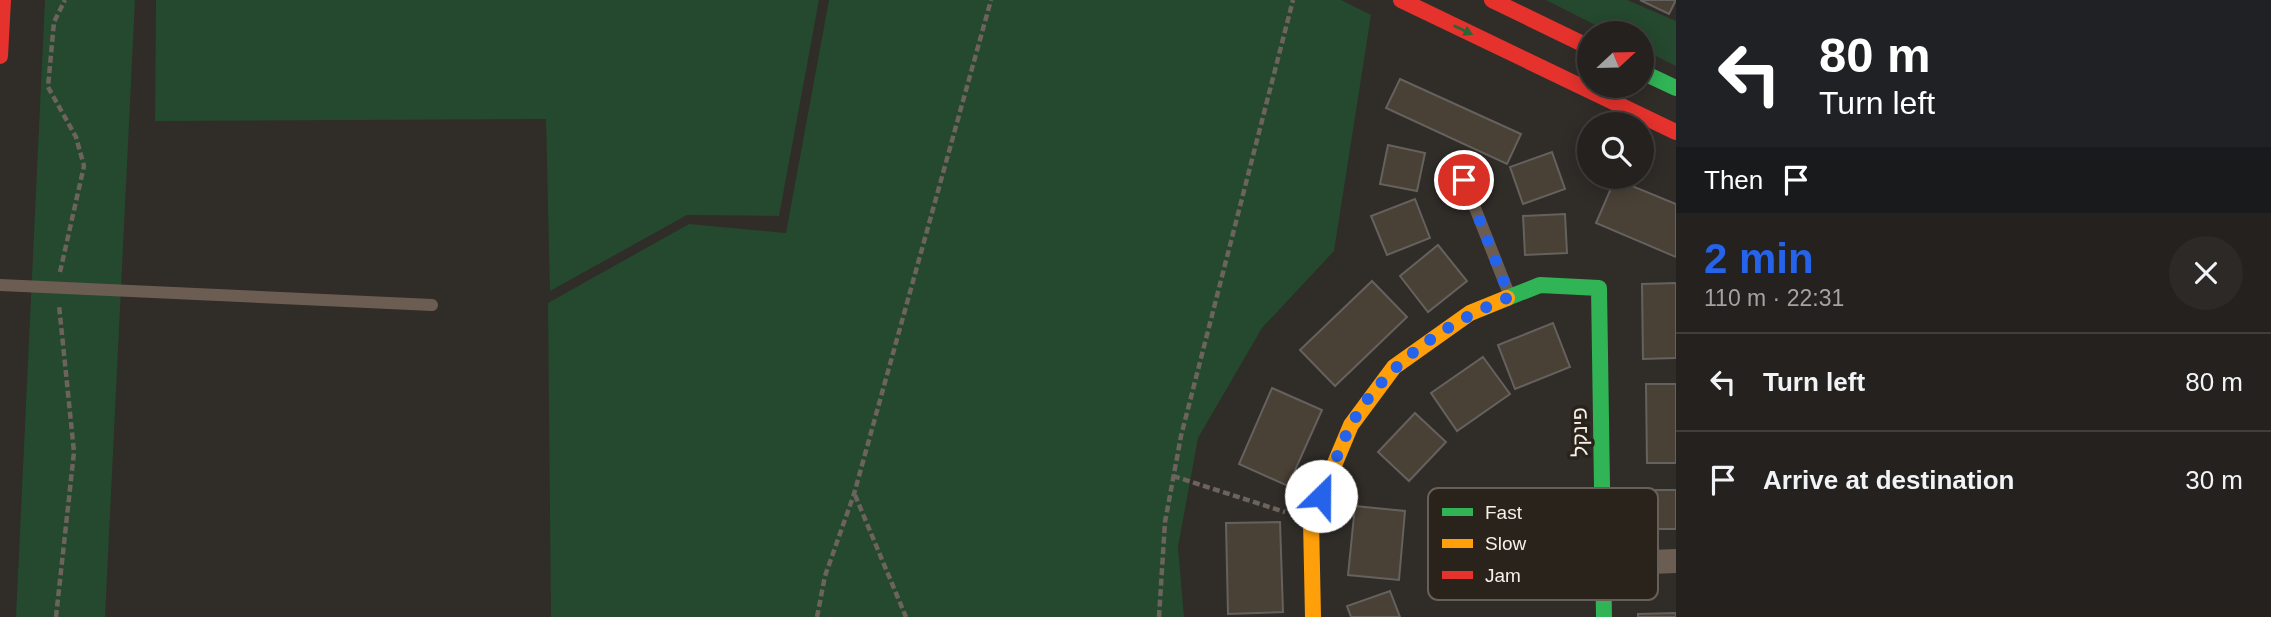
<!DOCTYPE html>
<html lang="en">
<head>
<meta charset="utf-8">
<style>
	:root { --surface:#24211e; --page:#2c2927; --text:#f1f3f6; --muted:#a3a3a4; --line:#413e3c; --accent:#2563eb }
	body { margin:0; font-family:Arial,"Noto Sans Hebrew",sans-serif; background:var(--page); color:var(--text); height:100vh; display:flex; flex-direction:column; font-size:26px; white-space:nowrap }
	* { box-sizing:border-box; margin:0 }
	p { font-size:23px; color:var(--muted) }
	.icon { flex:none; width:38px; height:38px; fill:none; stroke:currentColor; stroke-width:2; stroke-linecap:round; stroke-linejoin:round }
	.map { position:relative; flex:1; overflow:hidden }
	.sheet { display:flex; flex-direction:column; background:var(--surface); width:595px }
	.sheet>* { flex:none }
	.guide { background:#202124; color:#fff; overflow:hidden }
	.needle { width:46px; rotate:68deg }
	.fabs { position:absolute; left:1577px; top:21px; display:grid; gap:14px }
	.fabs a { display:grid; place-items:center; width:77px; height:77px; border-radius:50%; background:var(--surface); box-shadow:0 4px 18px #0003,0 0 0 2px var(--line); font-size:35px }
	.pin { position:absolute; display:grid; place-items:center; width:60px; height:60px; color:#fff; margin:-30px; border:4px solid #fff; border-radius:50%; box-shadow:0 2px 7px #0007 }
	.me { position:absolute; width:77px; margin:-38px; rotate:23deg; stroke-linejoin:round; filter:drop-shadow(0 0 5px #0008) }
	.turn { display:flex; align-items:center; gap:24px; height:147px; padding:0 28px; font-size:32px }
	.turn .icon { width:91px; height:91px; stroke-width:2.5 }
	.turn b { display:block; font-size:49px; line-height:60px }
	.then { display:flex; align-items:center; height:66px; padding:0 28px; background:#0003; gap:14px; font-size:26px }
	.round { display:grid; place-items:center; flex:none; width:74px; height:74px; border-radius:37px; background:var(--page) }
	.overview { display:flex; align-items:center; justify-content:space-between; height:119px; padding:0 28px }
	h1 { font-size:42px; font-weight:700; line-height:52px; color:var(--accent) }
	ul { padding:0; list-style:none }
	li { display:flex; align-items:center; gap:21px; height:98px; padding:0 28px; border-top:2px solid var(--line) }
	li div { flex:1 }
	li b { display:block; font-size:26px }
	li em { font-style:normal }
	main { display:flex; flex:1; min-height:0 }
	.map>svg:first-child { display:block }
	.green { fill:#24492e }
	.building { fill:#4a4136; stroke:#65615e; stroke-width:2 }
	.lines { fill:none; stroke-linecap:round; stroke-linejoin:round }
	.path { stroke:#6c635d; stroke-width:4.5; stroke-dasharray:7 3.5; stroke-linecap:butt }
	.lane { stroke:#6c5d53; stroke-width:12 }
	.street { stroke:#6c5d53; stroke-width:24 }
	.fast { stroke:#30b455; stroke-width:16 }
	.slow { stroke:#ff9f0a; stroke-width:16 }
	.jam { stroke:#e5322d; stroke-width:16 }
	.oneway { fill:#2d6435 }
	.route { stroke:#2563eb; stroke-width:12; stroke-dasharray:0 21.6 }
	.labels { text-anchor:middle; stroke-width:7; stroke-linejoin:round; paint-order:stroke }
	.street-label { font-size:21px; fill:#f5f0ea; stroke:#2a231b }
	.key { fill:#2a231b; stroke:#676059; stroke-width:2 }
	.key-label { font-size:19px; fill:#f5f0ea }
</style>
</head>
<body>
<main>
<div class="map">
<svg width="1676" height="617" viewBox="0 0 1676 617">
	<rect width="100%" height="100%" fill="#302c28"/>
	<path class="green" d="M45,0H135L105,617H16Z
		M156,0H819L779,216L687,215L550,291L546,119L155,121Z
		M829,0H1341L1371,15L1334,251L1262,328L1198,438L1178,547L1184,617H551L548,303L689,224L786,233Z
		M1546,0H1627L1676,21V66L1642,49V33H1611Z"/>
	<path class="building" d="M1640,0H1676L1669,14Z
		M1400,79L1521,134L1507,164L1386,108Z
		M1388,145L1425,153L1417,191L1380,184Z
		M1552,152L1565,189L1523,204L1510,167Z
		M1615,179L1676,204V257L1596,223Z
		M1415,199L1430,238L1387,255L1371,216Z
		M1565,214L1567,253L1525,255L1523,216Z
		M1438,245L1467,281L1428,312L1400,276Z
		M1372,281L1407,317L1335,386L1300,350Z
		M1676,283V358L1643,359L1642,284Z
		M1553,323L1570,367L1515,389L1498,345Z
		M1483,357L1510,394L1457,431L1431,393Z
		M1646,384H1676V463H1647Z
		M1272,388L1322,410L1288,486L1239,464Z
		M1415,413L1446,442L1409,481L1378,452Z
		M1649,490H1676V529H1650Z
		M1355,506L1405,511L1399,580L1348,575Z
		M1280,522L1283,612L1228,614L1226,523Z
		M1390,591L1400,617H1351L1347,606Z
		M1676,613V617H1638V614Z"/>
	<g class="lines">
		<path class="path" d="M60,272L84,166L76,137L48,87L54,22L65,0
			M1173,476L1285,512
			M855,495L906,617
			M56,617L74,452L59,305
			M817,617L825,576L854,494L991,0
			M1159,617L1165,522L1181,436L1293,0"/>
		<path class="lane" d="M1464,180L1509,294
			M0,285L432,305"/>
		<path class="street" d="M1604,564L1676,561"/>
		<path class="fast" d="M1642,72L1676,88
			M1507,298L1540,285L1599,288L1604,617"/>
		<path class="slow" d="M1313,617L1311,520L1351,425L1394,367L1470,313L1507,298"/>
		<path class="jam" d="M1401,0L1676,132
			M1492,0L1589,47
			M0,56L3,0"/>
	</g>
	<defs><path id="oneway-solid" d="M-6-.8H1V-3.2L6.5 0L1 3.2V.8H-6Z" transform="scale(1.75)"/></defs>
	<use class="oneway" href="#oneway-solid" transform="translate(1463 30) rotate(26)"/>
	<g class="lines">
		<path class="route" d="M1321,496C1331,473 1339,449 1350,427C1383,365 1447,322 1510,297L1464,180"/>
	</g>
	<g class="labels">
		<g class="street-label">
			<text transform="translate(1580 432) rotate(-91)" y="7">פינקל</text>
		</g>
	</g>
	<rect x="1428" y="488" width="230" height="112" rx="10" class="key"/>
	<rect x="1442" y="508" width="31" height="8" fill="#30b455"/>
	<rect x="1442" y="539" width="31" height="9" fill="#ff9f0a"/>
	<rect x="1442" y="571" width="31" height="8" fill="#e5322d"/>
	<g class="key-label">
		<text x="1485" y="519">Fast</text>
		<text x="1485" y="550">Slow</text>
		<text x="1485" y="582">Jam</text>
	</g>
</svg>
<div class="fabs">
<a><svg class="needle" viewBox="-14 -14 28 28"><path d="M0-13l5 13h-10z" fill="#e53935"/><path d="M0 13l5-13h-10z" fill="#a3a3a4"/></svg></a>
<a><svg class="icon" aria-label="search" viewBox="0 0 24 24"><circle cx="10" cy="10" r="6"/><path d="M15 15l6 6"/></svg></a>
</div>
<div class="pin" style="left:1464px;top:180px;background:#d93025"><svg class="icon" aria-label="arrive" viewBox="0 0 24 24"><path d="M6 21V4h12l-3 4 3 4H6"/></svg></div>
<svg class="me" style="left:1321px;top:496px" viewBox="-20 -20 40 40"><circle r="19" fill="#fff"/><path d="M0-13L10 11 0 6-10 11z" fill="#2563eb"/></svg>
</div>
<section class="sheet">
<div class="guide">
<div class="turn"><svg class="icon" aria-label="left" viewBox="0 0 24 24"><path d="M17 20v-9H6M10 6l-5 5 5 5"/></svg><div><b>80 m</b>Turn left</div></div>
<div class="then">Then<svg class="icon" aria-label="arrive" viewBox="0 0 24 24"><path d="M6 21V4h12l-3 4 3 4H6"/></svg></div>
</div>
<div class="overview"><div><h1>2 min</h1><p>110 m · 22:31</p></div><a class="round"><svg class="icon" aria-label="close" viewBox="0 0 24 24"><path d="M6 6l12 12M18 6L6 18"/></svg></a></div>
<ul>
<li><svg class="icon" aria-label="left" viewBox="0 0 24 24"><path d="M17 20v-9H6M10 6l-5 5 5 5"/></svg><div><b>Turn left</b></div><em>80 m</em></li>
<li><svg class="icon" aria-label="arrive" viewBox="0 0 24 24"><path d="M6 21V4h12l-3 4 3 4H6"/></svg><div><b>Arrive at destination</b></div><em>30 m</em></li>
</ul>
</section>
</main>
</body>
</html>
